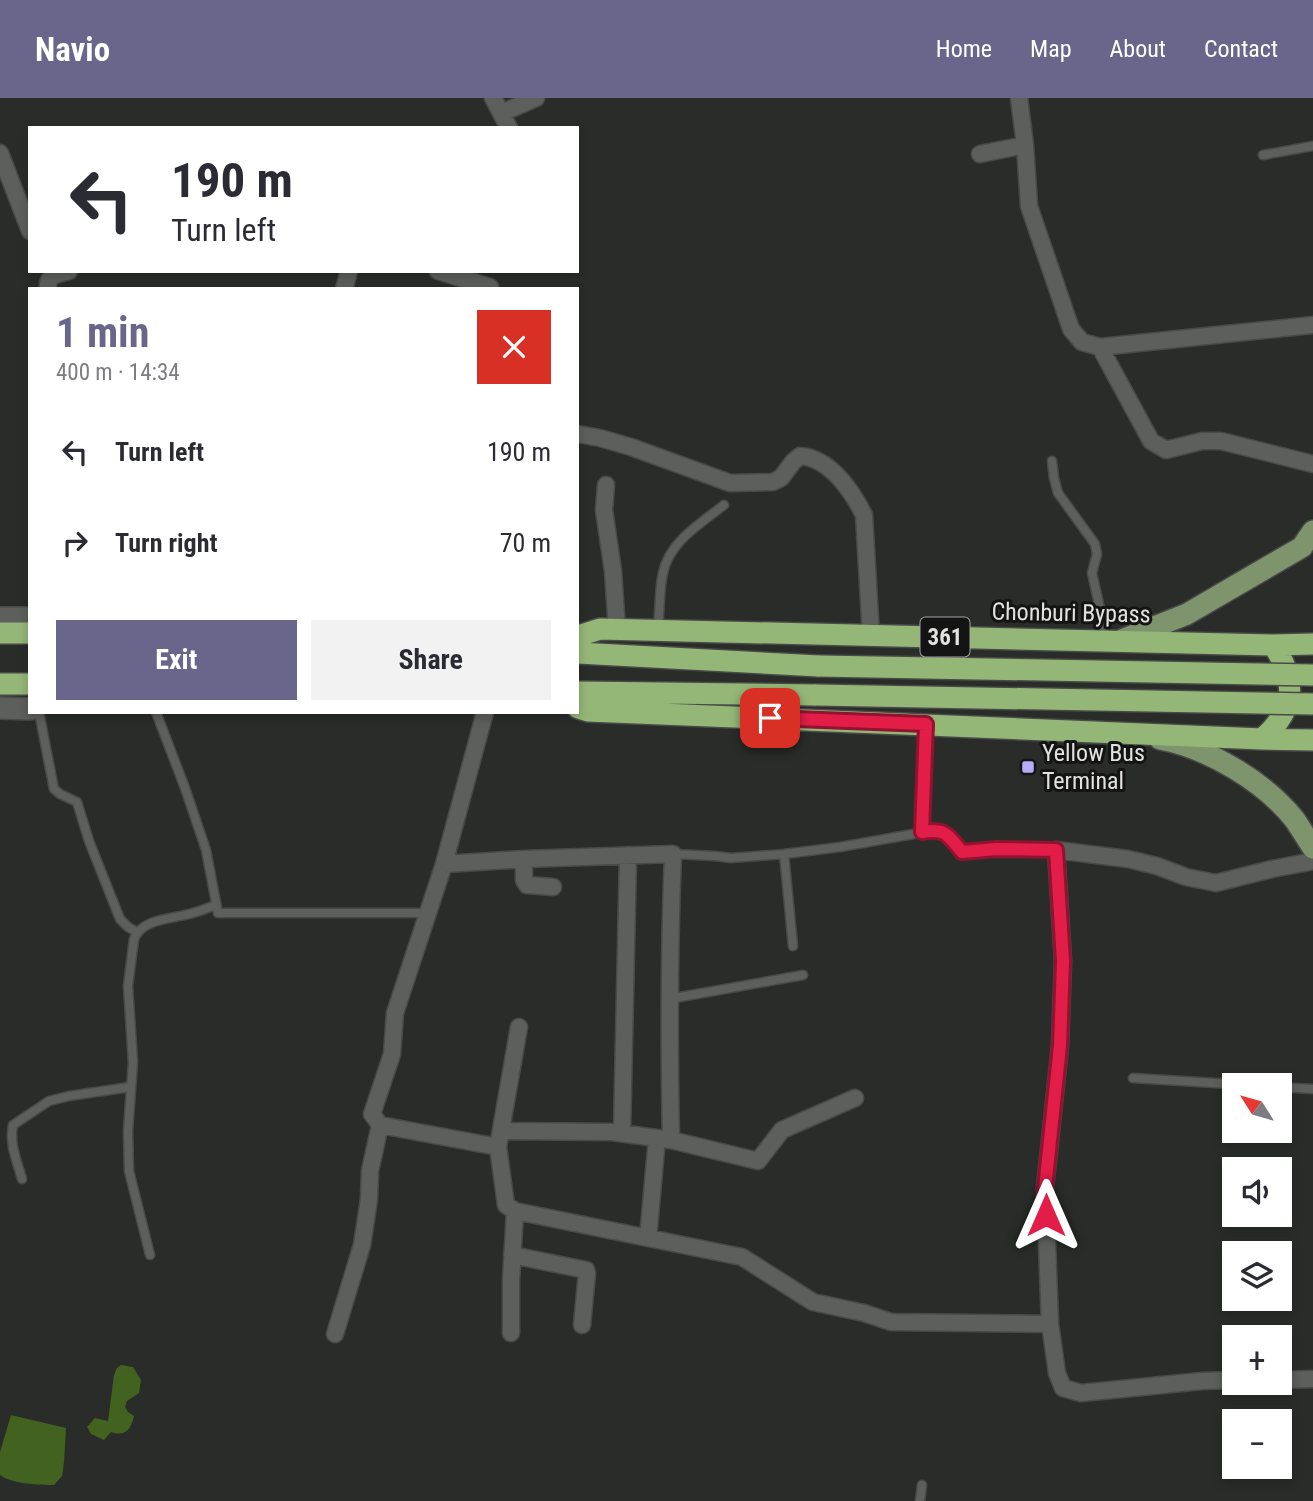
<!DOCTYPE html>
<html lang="en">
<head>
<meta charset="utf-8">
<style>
	:root { --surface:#fff; --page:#f2f2f3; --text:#2b2b33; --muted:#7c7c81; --accent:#6a658b }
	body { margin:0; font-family:"Roboto Condensed",sans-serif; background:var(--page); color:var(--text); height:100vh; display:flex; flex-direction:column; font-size:26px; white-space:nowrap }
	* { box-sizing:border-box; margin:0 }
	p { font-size:23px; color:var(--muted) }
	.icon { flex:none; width:38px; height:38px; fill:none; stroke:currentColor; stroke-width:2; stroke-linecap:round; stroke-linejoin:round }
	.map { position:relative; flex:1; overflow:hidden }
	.sheet { position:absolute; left:28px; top:189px; width:551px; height:427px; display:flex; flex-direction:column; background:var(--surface); border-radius:0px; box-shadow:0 4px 10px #0003 }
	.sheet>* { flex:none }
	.hud { position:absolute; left:28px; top:28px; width:551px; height:147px; border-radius:0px; box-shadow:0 4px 10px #0003; background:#fff; color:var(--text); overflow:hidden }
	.needle { width:46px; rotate:307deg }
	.buttons { position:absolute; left:1222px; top:975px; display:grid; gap:14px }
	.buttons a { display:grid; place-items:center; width:70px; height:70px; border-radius:0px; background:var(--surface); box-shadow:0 4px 10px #0003; font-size:35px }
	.pin { position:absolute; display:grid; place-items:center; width:60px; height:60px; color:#fff; margin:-30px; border-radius:14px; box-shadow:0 4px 10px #0006 }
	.me { position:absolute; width:77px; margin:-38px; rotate:0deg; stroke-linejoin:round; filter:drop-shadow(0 0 5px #0008) }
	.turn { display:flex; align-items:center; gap:24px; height:147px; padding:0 28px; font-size:32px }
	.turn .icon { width:91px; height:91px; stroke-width:2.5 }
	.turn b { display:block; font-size:49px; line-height:60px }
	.round { display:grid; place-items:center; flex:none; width:74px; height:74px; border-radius:0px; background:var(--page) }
	.overview { display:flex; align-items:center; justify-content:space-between; height:119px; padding:0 28px }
	h1 { font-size:42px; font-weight:700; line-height:52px; color:var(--accent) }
	.cta { display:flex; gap:14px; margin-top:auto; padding:14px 28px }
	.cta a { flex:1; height:80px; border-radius:0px; background:var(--accent); color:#fff; font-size:28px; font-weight:700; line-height:80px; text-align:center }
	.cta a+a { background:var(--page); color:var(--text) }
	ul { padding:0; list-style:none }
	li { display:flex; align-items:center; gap:21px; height:91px; padding:0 28px }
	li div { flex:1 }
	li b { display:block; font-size:26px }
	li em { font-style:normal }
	header { display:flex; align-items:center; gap:42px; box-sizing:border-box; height:98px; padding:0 35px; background:var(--accent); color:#fff }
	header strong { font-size:33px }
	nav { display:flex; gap:38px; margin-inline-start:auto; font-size:24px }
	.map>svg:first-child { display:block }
	.water { fill:#42621f }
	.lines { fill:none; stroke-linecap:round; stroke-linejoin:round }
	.lane-casing { stroke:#494a48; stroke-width:11 }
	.street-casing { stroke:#494a48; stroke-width:19 }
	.secondary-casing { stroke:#494a48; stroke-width:24 }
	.primary-casing { stroke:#494a48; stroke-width:24 }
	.highway-casing { stroke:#494a48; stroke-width:24 }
	.lane { stroke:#5d5f5c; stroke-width:8 }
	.street { stroke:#5d5f5c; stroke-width:16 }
	.secondary { stroke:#5d5f5c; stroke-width:21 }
	.primary { stroke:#7e946c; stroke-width:21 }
	.highway { stroke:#94b777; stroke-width:21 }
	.highway-bridge-casing { stroke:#494a48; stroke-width:24; stroke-linecap:butt }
	.highway-bridge { stroke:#94b777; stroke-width:21 }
	.route-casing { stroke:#92132f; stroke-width:18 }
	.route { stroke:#e11d48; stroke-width:12 }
	.poi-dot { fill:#b8abf7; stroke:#131413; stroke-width:2.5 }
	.labels { text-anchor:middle; stroke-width:6; stroke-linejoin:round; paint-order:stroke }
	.shield { fill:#131413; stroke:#a4a5a3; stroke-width:2 }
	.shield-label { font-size:23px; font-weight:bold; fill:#e2e3e1 }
	.street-label { font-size:24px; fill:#e2e3e1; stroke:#131413 }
	.poi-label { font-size:24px; fill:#e2e3e1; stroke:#131413; text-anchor:start }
</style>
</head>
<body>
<header>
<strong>Navio</strong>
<nav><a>Home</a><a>Map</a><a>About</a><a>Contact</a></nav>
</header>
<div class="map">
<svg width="1313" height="1403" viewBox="0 0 1313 1403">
	<rect width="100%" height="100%" fill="#2a2c29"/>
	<path class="water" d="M121,1267L133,1269L141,1282L139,1295L127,1303L125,1309L128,1314L134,1318C131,1331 126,1339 111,1334L104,1342L91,1336L87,1329L95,1320L108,1323L114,1277L117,1270Z
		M11,1317L66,1330L64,1364L62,1378L54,1387C40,1387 11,1386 0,1377V1354Z"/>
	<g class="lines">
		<defs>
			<path id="lane" d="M1263,57L1313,48
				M1052,363L1054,380L1058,395L1095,446L1097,456L1092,475L1107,542
				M658,530C660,512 659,492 663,475C669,444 701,425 724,407
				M39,614L54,691L60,696L77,704L89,743L120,821L128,829L137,834
				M156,614L185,690L206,752L218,815H428
				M922,734L926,629
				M673,756L715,758L731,760L784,756L840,749L936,732L947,736L962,754L996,751L1056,752
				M784,756L793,848
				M669,901L803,877
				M1133,980L1247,987
				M1279,989L1313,991
				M22,1081C17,1063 9,1046 13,1027L49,1003L69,998L130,989
				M150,1157L129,1073L128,1033L133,964L128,888L134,841C142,821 170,821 189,816C198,814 207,810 216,807
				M920,1403L922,1387"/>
			<path id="street" d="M493,0L509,30
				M1019,0L1025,47L1029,108L1071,231L1082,244L1100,249L1313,227
				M502,15L536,0
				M0,55L30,133
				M980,56L1025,47
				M438,173L490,189
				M48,191C46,177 58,176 69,173
				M344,191L349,173
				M1100,249L1151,343L1166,352L1202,343H1221L1313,366
				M578,336L600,340L631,349L730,385L773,384L781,380L793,364L800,358C830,360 852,393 864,417L871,538
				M606,387L604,412L613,473L617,532
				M485,614L444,766L395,915L392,956L372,1016L380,1027L498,1049
				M524,761V782L527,787L553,789
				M444,766L524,761L673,756C669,852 669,947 671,1042
				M519,929L498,1049L506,1107L515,1113L742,1159L813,1204L864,1215L891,1224L1050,1226
				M501,1033L612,1034L671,1042L758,1063L782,1032L855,1000
				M622,1035L628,757
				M648,1140L657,1040
				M512,1157L586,1172L587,1175L582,1227
				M511,1235V1182L515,1113
				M335,1236L362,1147L369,1101L370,1073L380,1027
				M1234,1282L1202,1283L1081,1295L1063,1290L1057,1275L1050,1226L1045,1090L1060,948L1063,863L1056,752L1128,761L1157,768L1186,779L1216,785L1272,771L1313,763
				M1279,1282L1313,1281"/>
			<path id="secondary" d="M0,520H30
				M0,610L30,611"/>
			<path id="primary" d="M1122,542L1187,516L1302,449L1313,433
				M1160,641C1208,650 1264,683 1295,722C1301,731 1307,741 1313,750"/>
			<path id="highway" d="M0,535H30
				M578,538L600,531L1273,547L1313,546
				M578,555L819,568
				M0,586H30
				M578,594L816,597
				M578,610L588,613L1262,641L1313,642
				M1262,641C1295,612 1298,583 1273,547"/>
		</defs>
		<use href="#lane" class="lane-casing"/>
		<use href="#street" class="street-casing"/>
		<use href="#secondary" class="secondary-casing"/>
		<use href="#primary" class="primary-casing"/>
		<use href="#highway" class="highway-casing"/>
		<use href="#lane" class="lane"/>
		<use href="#street" class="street"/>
		<use href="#secondary" class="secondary"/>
		<use href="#primary" class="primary"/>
		<use href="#highway" class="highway"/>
		<defs>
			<path id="highway-bridge" d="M819,568L1313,577
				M816,597L1313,606"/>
		</defs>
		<use href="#highway-bridge" class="highway-bridge-casing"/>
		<use href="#highway-bridge" class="highway-bridge"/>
	</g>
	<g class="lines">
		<defs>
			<path id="route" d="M770,620L926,626L922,734C946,730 948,737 962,754L996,751L1056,752L1063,863L1060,948L1045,1090L1046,1117"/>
		</defs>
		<use href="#route" class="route-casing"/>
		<use href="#route" class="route"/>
	</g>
	<rect class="poi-dot" x="1021" y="662" width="14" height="14" rx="3.5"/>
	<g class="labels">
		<rect class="shield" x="920.5" y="519.5" width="49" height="39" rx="5"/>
		<g class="shield-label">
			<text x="945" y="547">361</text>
		</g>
		<g class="street-label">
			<text transform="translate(1071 515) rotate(1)" y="8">Chonburi Bypass</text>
		</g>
		<g class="poi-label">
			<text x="1042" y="663">Yellow Bus<tspan x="1042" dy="28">Terminal</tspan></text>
		</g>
	</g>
</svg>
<div class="buttons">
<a><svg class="needle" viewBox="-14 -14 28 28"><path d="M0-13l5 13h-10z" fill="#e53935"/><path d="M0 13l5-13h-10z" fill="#7c7c81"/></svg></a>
<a><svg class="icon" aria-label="sound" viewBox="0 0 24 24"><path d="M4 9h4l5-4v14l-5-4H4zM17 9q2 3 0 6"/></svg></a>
<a><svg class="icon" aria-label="layers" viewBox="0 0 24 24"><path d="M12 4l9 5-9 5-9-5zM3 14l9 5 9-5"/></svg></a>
<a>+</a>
<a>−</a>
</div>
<div class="pin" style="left:770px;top:620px;background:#d93025"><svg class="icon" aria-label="arrive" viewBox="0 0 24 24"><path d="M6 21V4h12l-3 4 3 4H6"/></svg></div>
<svg class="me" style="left:1046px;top:1117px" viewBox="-20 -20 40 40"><path d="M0-17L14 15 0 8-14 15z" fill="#e11d48" stroke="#fff" stroke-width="4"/></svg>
<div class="hud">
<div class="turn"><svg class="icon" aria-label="left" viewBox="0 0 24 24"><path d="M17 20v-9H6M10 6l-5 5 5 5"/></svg><div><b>190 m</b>Turn left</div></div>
</div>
<section class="sheet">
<div class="overview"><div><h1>1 min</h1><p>400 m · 14:34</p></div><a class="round" style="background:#d93025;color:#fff"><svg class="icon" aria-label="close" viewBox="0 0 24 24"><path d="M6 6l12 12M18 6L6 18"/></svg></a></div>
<ul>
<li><svg class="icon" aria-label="left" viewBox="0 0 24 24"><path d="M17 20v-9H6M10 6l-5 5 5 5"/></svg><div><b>Turn left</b></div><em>190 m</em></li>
<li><svg class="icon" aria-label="right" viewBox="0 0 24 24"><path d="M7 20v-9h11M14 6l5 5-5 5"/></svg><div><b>Turn right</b></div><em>70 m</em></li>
</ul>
<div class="cta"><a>Exit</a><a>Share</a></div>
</section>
</div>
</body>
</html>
